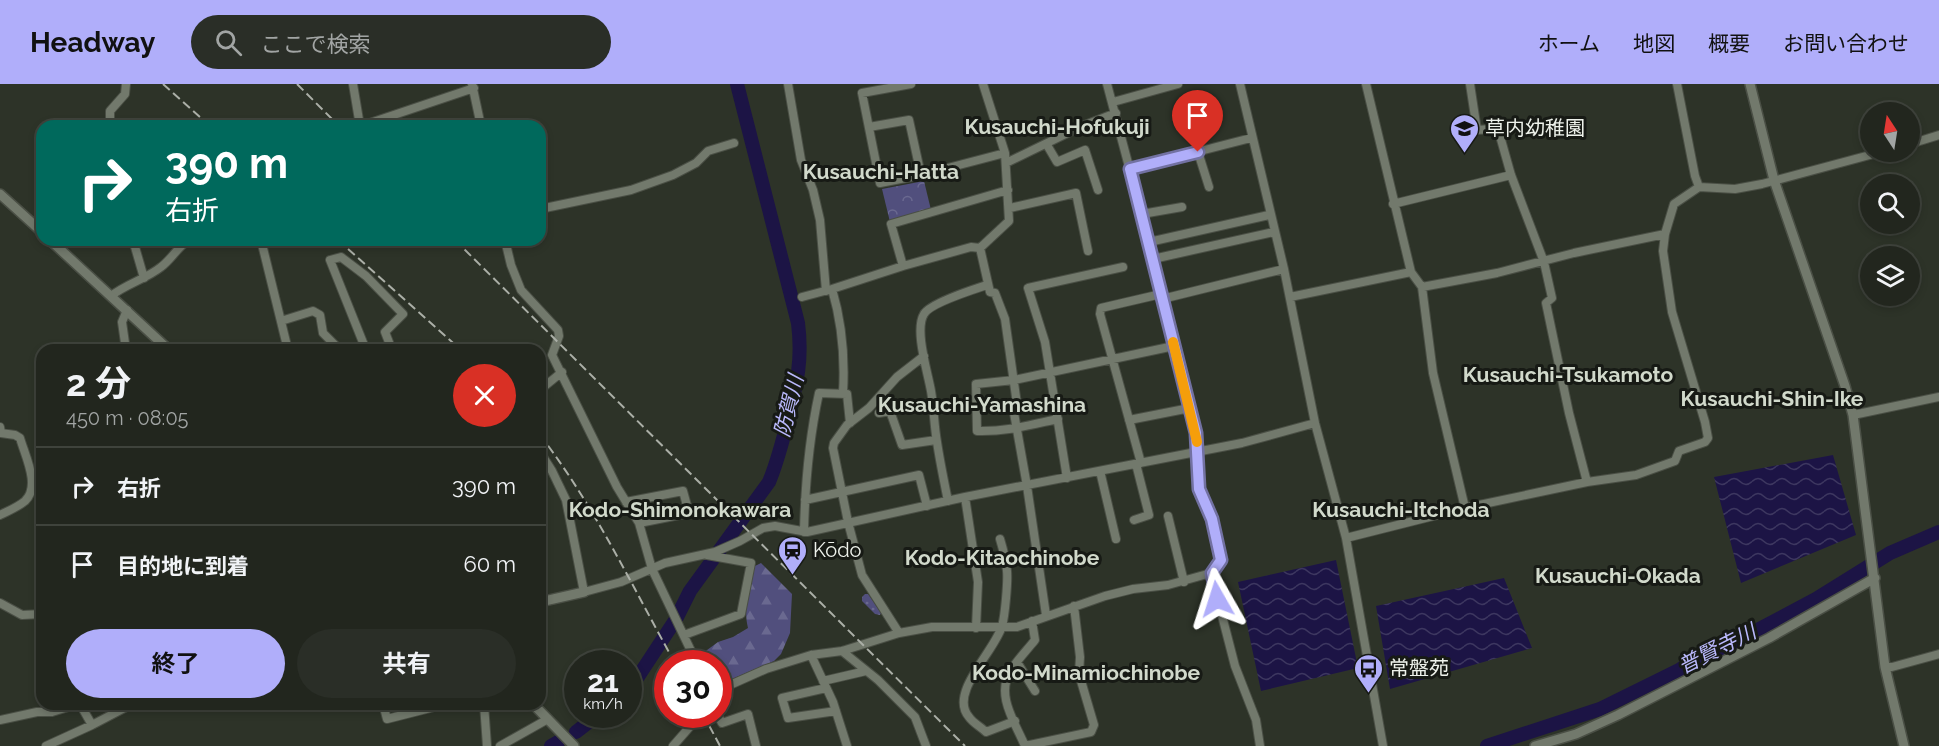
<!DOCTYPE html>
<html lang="ja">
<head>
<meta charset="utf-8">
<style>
	:root { --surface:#22261e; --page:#2a2e27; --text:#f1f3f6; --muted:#a2a5a4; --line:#3f433c; --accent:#b0aefa }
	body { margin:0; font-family:Raleway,"Noto Sans JP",sans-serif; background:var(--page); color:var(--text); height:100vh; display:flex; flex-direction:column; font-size:22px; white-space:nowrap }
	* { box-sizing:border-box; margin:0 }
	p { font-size:20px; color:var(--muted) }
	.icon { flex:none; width:33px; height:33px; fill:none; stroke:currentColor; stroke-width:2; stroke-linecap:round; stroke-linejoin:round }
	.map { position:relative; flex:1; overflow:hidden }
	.side { position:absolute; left:36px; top:260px; width:510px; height:366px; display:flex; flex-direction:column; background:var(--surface); border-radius:18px; box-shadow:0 3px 9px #0003,0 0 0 2px var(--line) }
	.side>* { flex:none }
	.hud { position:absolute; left:36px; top:36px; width:510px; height:126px; border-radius:18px; box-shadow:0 3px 9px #0003,0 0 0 2px var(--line); background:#00695c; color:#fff; overflow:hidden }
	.needle { width:39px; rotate:348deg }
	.buttons { position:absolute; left:1860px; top:18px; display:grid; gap:12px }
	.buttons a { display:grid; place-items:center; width:60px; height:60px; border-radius:50%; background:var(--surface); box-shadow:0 3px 9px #0003,0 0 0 2px var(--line); font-size:30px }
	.speed { position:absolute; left:564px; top:566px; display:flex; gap:12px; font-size:30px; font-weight:700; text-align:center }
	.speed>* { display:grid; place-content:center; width:78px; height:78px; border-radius:50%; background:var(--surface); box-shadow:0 3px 9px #0003,0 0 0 2px var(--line); line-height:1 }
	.speed small { font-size:15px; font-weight:400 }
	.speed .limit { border:9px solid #d22; background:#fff; color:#111 }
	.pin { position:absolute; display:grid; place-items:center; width:51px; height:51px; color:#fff; margin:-62px -26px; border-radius:50% 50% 50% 0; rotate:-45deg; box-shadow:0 0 6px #0007 }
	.pin .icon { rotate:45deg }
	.me { position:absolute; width:66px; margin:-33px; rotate:354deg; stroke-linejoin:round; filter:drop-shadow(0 0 4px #0008) }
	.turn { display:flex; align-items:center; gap:21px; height:126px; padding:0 30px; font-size:27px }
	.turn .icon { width:78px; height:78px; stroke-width:2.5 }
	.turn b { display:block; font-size:42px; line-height:51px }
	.round { display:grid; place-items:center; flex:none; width:63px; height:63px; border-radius:32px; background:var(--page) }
	.headline { display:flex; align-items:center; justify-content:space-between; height:102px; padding:0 30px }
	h1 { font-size:36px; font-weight:700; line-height:45px }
	.action { display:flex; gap:12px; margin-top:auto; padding:12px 30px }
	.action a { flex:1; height:69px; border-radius:36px; background:var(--accent); color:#111; font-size:24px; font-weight:700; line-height:69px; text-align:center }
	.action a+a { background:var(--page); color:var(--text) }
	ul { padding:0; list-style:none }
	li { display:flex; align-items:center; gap:18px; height:78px; padding:0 30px; border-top:2px solid var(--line) }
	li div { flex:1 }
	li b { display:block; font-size:22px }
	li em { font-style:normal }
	header { display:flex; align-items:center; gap:36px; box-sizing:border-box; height:84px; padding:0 30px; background:var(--accent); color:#111 }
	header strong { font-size:28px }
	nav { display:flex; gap:33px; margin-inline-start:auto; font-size:21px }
	.search { width:420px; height:54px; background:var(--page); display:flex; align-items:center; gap:15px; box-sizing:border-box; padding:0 21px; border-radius:33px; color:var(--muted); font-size:22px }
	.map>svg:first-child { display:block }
	.grass { fill:url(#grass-dots) }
	.forest { fill:url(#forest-firs) }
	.park { fill:url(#park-crowns) }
	.water { fill:url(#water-waves) }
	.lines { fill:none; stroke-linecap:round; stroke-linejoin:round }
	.river { stroke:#1c1445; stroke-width:14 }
	.minor-casing { stroke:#4a4f45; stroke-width:10 }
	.tertiary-casing { stroke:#4a4f45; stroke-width:12 }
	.minor { stroke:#72796c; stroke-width:8 }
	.tertiary { stroke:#72796c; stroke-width:9 }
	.rail { stroke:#abafa7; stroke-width:2; stroke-dasharray:9 4.5; stroke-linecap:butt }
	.route-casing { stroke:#7271a2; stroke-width:15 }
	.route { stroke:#b0aefa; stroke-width:10 }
	.slow { stroke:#f59e0b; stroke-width:10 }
	.labels { text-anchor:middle; stroke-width:6; stroke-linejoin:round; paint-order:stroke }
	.poi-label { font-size:20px; fill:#eef2eb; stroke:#171a15; text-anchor:start }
	.neighbourhood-label { font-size:21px; font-weight:bold; fill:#d1d9cb; stroke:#171a15 }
	.water-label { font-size:21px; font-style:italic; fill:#b9b8fb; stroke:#171a15 }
</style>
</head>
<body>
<header>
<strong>Headway</strong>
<div class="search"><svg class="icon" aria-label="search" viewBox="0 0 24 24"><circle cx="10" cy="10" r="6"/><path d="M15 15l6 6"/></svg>ここで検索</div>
<nav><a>ホーム</a><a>地図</a><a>概要</a><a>お問い合わせ</a></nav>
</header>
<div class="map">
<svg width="1939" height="662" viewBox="0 0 1939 662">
	<defs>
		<pattern id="grass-dots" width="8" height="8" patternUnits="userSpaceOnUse" patternTransform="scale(1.5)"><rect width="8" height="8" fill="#514f7d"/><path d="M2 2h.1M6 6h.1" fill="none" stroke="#6a6990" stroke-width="1.8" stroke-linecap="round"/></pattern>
		<pattern id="forest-firs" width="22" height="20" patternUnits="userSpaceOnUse" patternTransform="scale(1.5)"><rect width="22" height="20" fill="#514f7d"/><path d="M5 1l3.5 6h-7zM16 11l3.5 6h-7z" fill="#6a6990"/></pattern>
		<pattern id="park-crowns" width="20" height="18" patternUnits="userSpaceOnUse" patternTransform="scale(1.5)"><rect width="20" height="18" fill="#514f7d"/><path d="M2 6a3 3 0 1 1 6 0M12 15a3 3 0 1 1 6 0" fill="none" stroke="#6a6990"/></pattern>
		<pattern id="water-waves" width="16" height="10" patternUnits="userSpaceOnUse" patternTransform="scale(1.5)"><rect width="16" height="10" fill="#1c1445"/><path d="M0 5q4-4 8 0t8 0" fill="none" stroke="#3d3760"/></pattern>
	</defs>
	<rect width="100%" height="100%" fill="#2d3328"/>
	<path class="grass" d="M865,510H868L881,529L880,531L875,530L862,517V513Z"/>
	<path class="forest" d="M761,479L792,510L790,549L781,570L774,577L725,598L719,604L718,579H685L686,575L703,569L718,558L733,553L748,544C743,525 749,500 755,482Z"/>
	<path class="park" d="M924,97L931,126L890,138L882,105Z"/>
	<path class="water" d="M1833,371L1856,451L1741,499L1714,393Z
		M1336,476L1358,584L1261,607L1238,498Z
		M1504,494L1532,564L1390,605L1376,522Z"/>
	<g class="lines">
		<path class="river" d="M628,608L676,535L690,507L769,398C777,379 782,359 787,340C796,302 803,278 798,239L737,0
			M576,648L599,630
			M551,662L558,658
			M1487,662L1600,625L1679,586L1694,576L1731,560L1816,515L1890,469L1939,448"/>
		<defs>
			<path id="minor" d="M353,0L360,42
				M472,0L481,42
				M788,0L801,76L813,106L820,136L826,207
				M911,0L862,9L880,99L921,91L1005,69
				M983,0L1005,69L1009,137L980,164L990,208L995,209L1005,235L1017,320L1014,329L1027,402L1046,531
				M1240,0L1284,185L1315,339L1346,454L1383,662
				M1366,0L1411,188L1422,203L1433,289L1465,424
				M1470,0L1477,46L1492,45L1500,52L1511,91L1544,178L1552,214L1546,219L1569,329L1587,398
				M1677,0L1695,92L1699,103
				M1113,18L1178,0
				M110,42V27L125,10L126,0
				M361,42L474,4
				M869,43L909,36L921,91
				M1910,60L1939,51
				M1047,61L1057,78L1085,66L1098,106
				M1198,68L1209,103
				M1006,79L1080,43L1116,29
				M1130,85L1251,54
				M1393,120L1511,91
				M1010,124L1076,109L1088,167
				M540,125L631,106L673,91L696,79L708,67L734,59
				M1142,130L1182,123
				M35,142L42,133
				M133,156L144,194
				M261,156L288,266
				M505,156L511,181L521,206L558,246L559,252L552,271L617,403L639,439L652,485L692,569
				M1149,158L1269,131
				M1153,175L1274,148
				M903,182L891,140L1008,106
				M1422,203L1497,189L1574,169L1665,150
				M832,205L903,182L971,163L980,164
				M111,212C126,200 146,195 161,183C172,175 178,162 189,156
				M802,213L832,205C842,239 845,275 843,309
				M1290,213L1411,188
				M1162,215L1284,185
				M281,237L313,227L320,231L323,249L339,265
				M126,266L122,238L127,226
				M366,266L330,176L341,173L366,192L403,230L385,248L392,266
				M540,306L562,288
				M879,329L890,327L902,361L936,356
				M1853,331L1939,313
				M1058,335C1030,341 1005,348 977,347L976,300L1014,296L1174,262
				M1129,336L1190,324
				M0,343L1,349L15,351L20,354C25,372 41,402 25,417C18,423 8,427 0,431
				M540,368L552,387L566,416L584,508L621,498L665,479L715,468L740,457L763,444L775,442L807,448L965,413L1242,359L1315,339
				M1141,379L1100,230L1101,224L1161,210
				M1100,387L1116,455
				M1067,394L1045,258L1028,204L1123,183
				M965,413L978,498L976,544
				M805,416L919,391L927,422
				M948,417C944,397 940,378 937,358C934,341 934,324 931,307C928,289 914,246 924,230C930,219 975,205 987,201
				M626,418L683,407L689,429L639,439
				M1168,432L1184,498
				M1134,436L1149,431L1136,380
				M804,448C805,401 809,355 819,309L847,310L850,339
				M1346,454L1465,424L1587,398L1636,391L1675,377L1679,367L1705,358L1708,354L1705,338L1672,228L1663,167L1665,150L1674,120L1699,103L1735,105L1762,100L1881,68
				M1000,455C1003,465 1006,476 1007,487C1008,497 1005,532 1002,542C995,567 948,609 969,633C973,639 981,643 986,648L1015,637
				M1211,489L1235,582L1256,636L1260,662
				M0,519L22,531L42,530
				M1032,537L1035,556C1027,566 1018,575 1011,586C995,611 1015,638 1025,662L1091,648L1094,641L1079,590L1080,573L1074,522
				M899,549L862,491L848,438L833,364L834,359L847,341L869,324L897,293L924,272
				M684,551L741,530L751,479L707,471
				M842,567L878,596L915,633L926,662
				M811,571L833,618L847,662
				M1017,578L1035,607
				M1885,583H1892L1939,570
				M823,597L866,587
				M826,604L782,614L788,634L836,627
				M718,611L730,601L766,585L811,571L842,567L899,549L932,543H1017L1105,512L1133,505L1168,501L1211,489L1221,475L1212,435L1199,405L1197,358L1192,334L1149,158L1107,0
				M80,620L92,641
				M383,620L387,635L446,620
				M484,620L487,662
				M717,630L722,639L748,630L756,662
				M0,636L37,628H52L78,620
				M46,662L92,641L132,620
				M500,662L548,635
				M673,662L701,630"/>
			<path id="tertiary" d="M1750,0L1774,96L1845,302L1853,331L1885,583L1904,662
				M0,110L42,148
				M50,156L169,266
				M540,518L584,508
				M533,620L574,662
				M1535,662L1576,650L1618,631L1769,554L1875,494"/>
		</defs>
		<use href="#minor" class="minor-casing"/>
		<use href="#tertiary" class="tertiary-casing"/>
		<use href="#minor" class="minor"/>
		<use href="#tertiary" class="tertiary"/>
		<path class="rail" d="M163,0L210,42
			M297,0L339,42
			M338,156L461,266
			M455,156L965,662
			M540,351C594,421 632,502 675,579
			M703,630L720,662"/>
	</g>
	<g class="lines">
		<defs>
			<path id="route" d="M1198,68L1130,85L1196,349L1199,405L1212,435L1221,476L1212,489L1217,515"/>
		</defs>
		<use href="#route" class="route-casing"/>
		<use href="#route" class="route"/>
		<path class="slow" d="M1173,258L1197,358"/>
	</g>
	<defs>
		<symbol id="school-pin" viewBox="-11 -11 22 30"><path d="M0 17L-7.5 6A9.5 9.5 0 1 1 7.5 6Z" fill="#b0aefa" stroke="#171a15"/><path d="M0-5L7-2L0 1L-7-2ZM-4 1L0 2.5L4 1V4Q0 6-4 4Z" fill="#111"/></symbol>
		<symbol id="station-pin" viewBox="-11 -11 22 30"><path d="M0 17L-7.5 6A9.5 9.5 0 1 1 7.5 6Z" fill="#b0aefa" stroke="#171a15"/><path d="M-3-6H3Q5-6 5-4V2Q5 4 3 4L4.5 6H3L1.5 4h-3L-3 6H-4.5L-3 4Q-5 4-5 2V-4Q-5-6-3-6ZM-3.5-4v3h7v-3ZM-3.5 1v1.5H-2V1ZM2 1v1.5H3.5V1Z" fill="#111"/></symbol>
		<symbol id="bus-pin" viewBox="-11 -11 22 30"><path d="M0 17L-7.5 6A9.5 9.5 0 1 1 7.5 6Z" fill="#b0aefa" stroke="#171a15"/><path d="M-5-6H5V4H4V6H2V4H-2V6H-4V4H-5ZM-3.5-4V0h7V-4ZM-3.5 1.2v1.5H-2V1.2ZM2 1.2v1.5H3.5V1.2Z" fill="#111"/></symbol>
	</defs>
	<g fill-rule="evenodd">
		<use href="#school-pin" x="1448" y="28" width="33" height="45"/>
		<use href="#station-pin" x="776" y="450" width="33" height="45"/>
		<use href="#bus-pin" x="1352" y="568" width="33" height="45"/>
	</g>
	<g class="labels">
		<g class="poi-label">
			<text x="1485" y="51">草内幼稚園</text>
			<text x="813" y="473">Kōdo</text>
			<text x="1389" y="591">常盤苑</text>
		</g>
		<g class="neighbourhood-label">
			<text x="1057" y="50">Kusauchi-Hofukuji</text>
			<text x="881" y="95">Kusauchi-Hatta</text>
			<text x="1568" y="298">Kusauchi-Tsukamoto</text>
			<text x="1772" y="322">Kusauchi-Shin-Ike</text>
			<text x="982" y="328">Kusauchi-Yamashina</text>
			<text x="680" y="433">Kodo-Shimonokawara</text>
			<text x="1401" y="433">Kusauchi-Itchoda</text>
			<text x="1002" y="481">Kodo-Kitaochinobe</text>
			<text x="1618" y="499">Kusauchi-Okada</text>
			<text x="1086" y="596">Kodo-Minamiochinobe</text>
		</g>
		<g class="water-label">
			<text transform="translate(789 322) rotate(-76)" y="7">防賀川</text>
			<text transform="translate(1717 565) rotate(-27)" y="7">普賢寺川</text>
		</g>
	</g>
</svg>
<div class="buttons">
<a><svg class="needle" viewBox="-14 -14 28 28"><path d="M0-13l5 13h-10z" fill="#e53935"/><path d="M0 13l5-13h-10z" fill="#a2a5a4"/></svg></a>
<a><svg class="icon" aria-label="search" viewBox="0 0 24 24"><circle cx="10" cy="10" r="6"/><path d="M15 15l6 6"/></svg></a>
<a><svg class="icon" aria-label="layers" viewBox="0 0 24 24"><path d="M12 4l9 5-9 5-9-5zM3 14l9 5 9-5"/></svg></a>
</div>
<div class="speed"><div>21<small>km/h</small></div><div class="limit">30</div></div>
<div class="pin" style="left:1198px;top:68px;background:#d93025"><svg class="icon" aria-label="arrive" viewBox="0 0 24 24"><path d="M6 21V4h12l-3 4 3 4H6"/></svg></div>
<svg class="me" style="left:1217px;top:515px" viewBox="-20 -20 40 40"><path d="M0-17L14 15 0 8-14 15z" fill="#b0aefa" stroke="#fff" stroke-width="4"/></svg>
<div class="hud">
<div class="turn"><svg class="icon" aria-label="right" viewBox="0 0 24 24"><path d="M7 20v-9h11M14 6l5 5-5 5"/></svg><div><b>390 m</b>右折</div></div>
</div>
<section class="side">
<div class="headline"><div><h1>2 分</h1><p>450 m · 08:05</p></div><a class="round" style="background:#d93025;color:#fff"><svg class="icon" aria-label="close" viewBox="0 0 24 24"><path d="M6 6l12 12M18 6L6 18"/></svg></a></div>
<ul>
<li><svg class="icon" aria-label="right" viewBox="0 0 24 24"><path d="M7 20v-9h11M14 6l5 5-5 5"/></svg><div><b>右折</b></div><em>390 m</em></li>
<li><svg class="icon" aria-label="arrive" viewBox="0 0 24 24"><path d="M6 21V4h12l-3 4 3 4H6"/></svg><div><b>目的地に到着</b></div><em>60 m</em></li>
</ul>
<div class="action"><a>終了</a><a>共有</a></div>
</section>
</div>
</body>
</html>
